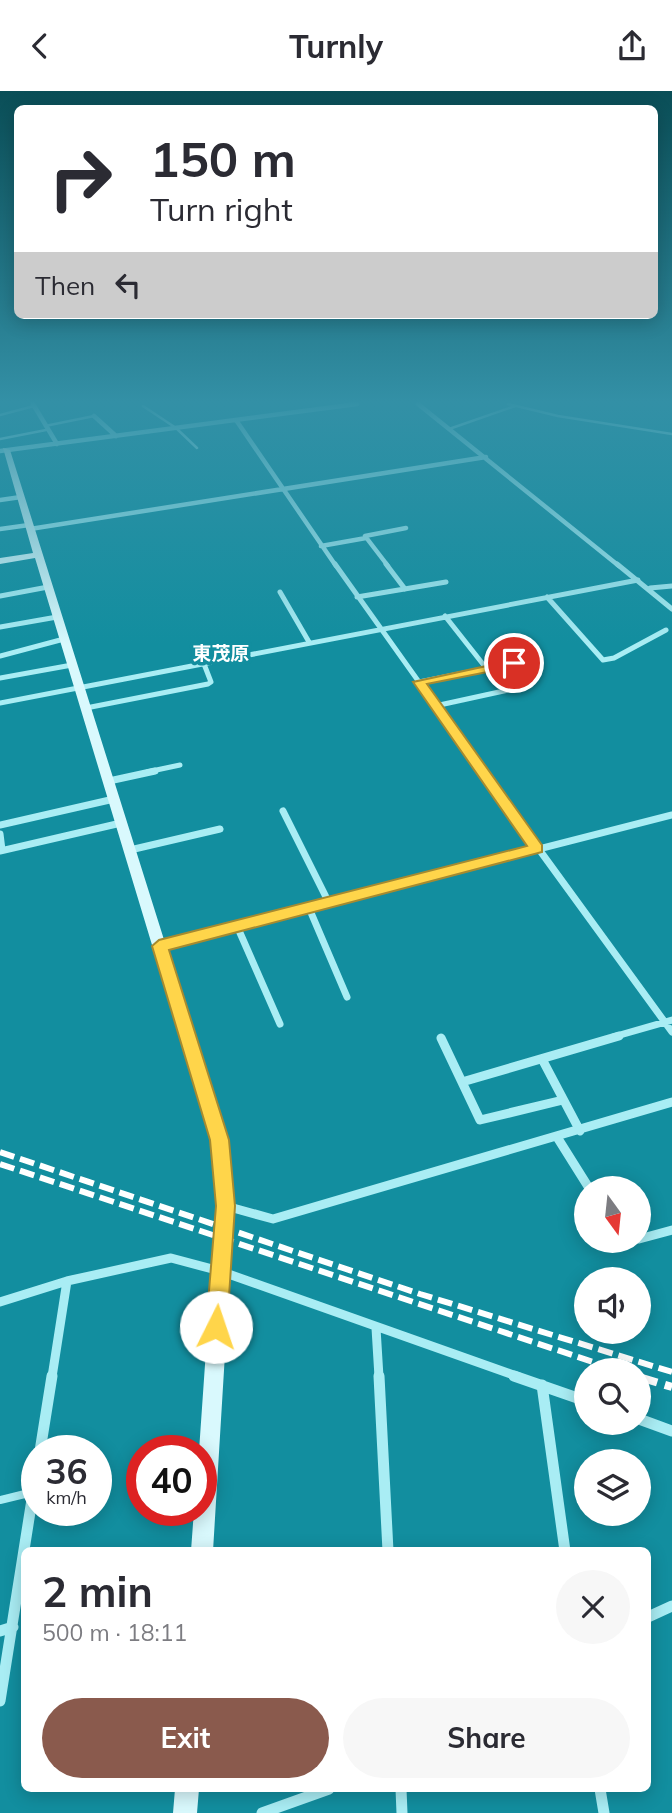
<!DOCTYPE html>
<html lang="en">
<head>
<meta charset="utf-8">
<style>
	:root { --surface:#fff; --page:#f7f7f7; --text:#2b2b33; --muted:#7c7c81; --accent:#8a5a4d }
	body { margin:0; font-family:Mulish,"Noto Sans JP",sans-serif; background:var(--page); color:var(--text); height:100vh; display:flex; flex-direction:column; font-size:26px; white-space:nowrap }
	* { box-sizing:border-box; margin:0 }
	p { font-size:23px; color:var(--muted) }
	.icon { flex:none; width:38px; height:38px; fill:none; stroke:currentColor; stroke-width:2; stroke-linecap:round; stroke-linejoin:round }
	.map { position:relative; flex:1; overflow:hidden }
	.sheet { position:absolute; left:21px; top:1456px; width:630px; height:245px; display:flex; flex-direction:column; background:var(--surface); border-radius:10px; box-shadow:0 4px 18px #0003 }
	.sheet>* { flex:none }
	.guide { position:absolute; left:14px; top:14px; width:644px; height:214px; border-radius:10px; box-shadow:0 4px 18px #0003; background:#fff; color:var(--text); overflow:hidden }
	.needle { width:46px; rotate:165deg }
	.controls { position:absolute; left:574px; top:1085px; display:grid; gap:14px }
	.controls a { display:grid; place-items:center; width:77px; height:77px; border-radius:50%; background:var(--surface); box-shadow:0 4px 18px #0003; font-size:35px }
	.speed { position:absolute; left:21px; top:1344px; display:flex; gap:14px; font-size:35px; font-weight:700; text-align:center }
	.speed>* { display:grid; place-content:center; width:91px; height:91px; border-radius:50%; background:var(--surface); box-shadow:0 4px 18px #0003; line-height:1 }
	.speed small { font-size:18px; font-weight:400 }
	.speed .limit { border:10px solid #d22; background:#fff; color:#111 }
	.pin { position:absolute; display:grid; place-items:center; width:60px; height:60px; color:#fff; margin:-30px; border:4px solid #fff; border-radius:50%; box-shadow:0 2px 7px #0007 }
	.me { position:absolute; width:77px; margin:-38px; rotate:4deg; stroke-linejoin:round; filter:drop-shadow(0 0 5px #0008) }
	.turn { display:flex; align-items:center; gap:24px; height:147px; padding:0 21px; font-size:32px }
	.turn .icon { width:91px; height:91px; stroke-width:2.5 }
	.turn b { display:block; font-size:49px; line-height:60px }
	.then { display:flex; align-items:center; height:66px; padding:0 21px; background:#0003; gap:14px; font-size:26px }
	.round { display:grid; place-items:center; flex:none; width:74px; height:74px; border-radius:37px; background:var(--page) }
	.summary { display:flex; align-items:center; justify-content:space-between; height:119px; padding:0 21px }
	h1 { font-size:42px; font-weight:700; line-height:52px }
	.cta { display:flex; gap:14px; margin-top:auto; padding:14px 21px }
	.cta a { flex:1; height:80px; border-radius:42px; background:var(--accent); color:#fff; font-size:28px; font-weight:700; line-height:80px; text-align:center }
	.cta a+a { background:var(--page); color:var(--text) }
	header { display:flex; justify-content:space-between; align-items:center; height:91px; padding:0 21px; background:var(--surface); font-size:32px; font-weight:700 }
	.map>svg:first-child { display:block }
	.lines { fill:none; stroke-linecap:round; stroke-linejoin:round }
	.lane-far1 { stroke:#a9edf4; stroke-width:2.5 }
	.lane { stroke:#a9edf4; stroke-width:8 }
	.street-far4 { stroke:#a9edf4; stroke-width:4.5 }
	.street-far3 { stroke:#a9edf4; stroke-width:5 }
	.street-far2 { stroke:#a9edf4; stroke-width:7 }
	.street-far1 { stroke:#a9edf4; stroke-width:9 }
	.street { stroke:#a9edf4; stroke-width:11 }
	.secondary { fill:#d9f9fd; fill-rule:evenodd }
	.rail-far1 { stroke:#fff; stroke-width:6; stroke-dasharray:15 6; stroke-linecap:butt }
	.rail { stroke:#fff; stroke-width:8; stroke-dasharray:19 8; stroke-linecap:butt }
	.route { fill:#ffd54a; stroke:#a68a30; stroke-width:2 }
	.labels { text-anchor:middle; stroke-width:7; stroke-linejoin:round; paint-order:stroke }
	.far-quarter-label { font-size:19px; font-weight:bold; fill:#fff; stroke:#128e9f }
</style>
</head>
<body>
<header><svg class="icon" aria-label="back" viewBox="0 0 24 24"><path d="M15 5l-7 7 7 7"/></svg>Turnly<svg class="icon" aria-label="share" viewBox="0 0 24 24"><path d="M12 15V3M7 8l5-5 5 5M5 13v7h14v-7"/></svg></header>
<div class="map">
<svg width="672" height="1722" viewBox="0 0 672 1722">
	<rect width="100%" height="100%" fill="#128e9f"/>
	<g class="lines">
		<path class="lane-far1" d="M508,313L558,325L672,343
			M143,315L176,337L197,357
			M0,324L34,315
			M45,335L94,325
			M449,338L515,315
			M0,348L46,339"/>
		<path class="lane" d="M0,1409L33,1401"/>
		<path class="street-far4" d="M33,313L57,353
			M418,313L619,475
			M94,325L116,345
			M236,329L336,475
			M0,360L357,313
			M0,409L21,406
			M0,438L29,434
			M30,438L486,366
			M321,455L366,447
			M388,475L365,445L406,437"/>
		<path class="street-far3" d="M335,473L483,681
			M386,473L405,498
			M617,473L672,518
			M650,497L672,495
			M280,501L309,551
			M0,505L48,496
			M357,506L446,491
			M547,506L603,569L614,567L666,539
			M445,525L486,577
			M0,536L57,526
			M0,565L64,548
			M0,587L72,574
			M419,591L514,572
			M0,612L638,489
			M435,615L531,594
			M86,617L208,593L211,591L204,573
			M147,681L180,674"/>
		<path class="street-far2" d="M482,680L672,941
			M109,690L155,680
			M283,720L329,812
			M0,734L114,708
			M0,743L2,759
			M130,759L220,738
			M0,760L121,732
			M309,817L347,906
			M237,835L280,933
			M159,855L672,724
			M613,946L672,929"/>
		<path class="street-far1" d="M441,947L480,1029L563,1009
			M542,968L580,1040
			M462,991L619,945
			M557,1046L589,1097
			M226,1115L273,1128L672,1011
			M639,1148L672,1139
			M0,1211L67,1190L171,1167L220,1180L519,1286
			M376,1237L379,1286
			M52,1286L67,1190"/>
		<path class="street" d="M379,1285L388,1460
			M514,1285L586,1310
			M542,1294L565,1460
			M639,1328L672,1340
			M40,1360L52,1285
			M648,1526L672,1515
			M0,1540L13,1536
			M0,1610L37,1377
			M401,1698L402,1722
			M600,1698L604,1722
			M262,1722L329,1698"/>
		<path class="secondary" d="M3,357L10,359L227,1049L234,1115L213,1460H191L194,1419H201V1360H199L216,1115L211,1049L35,467L0,473V467L33,462Z
			M175,1698H199L197,1722H173Z"/>
		<path class="rail-far1" d="M0,1061L420,1203L672,1281
			M0,1073L617,1279"/>
		<path class="rail" d="M639,1286L672,1296"/>
	</g>
	<linearGradient id="sky" x2="0" y2="1"><stop stop-color="#0a4e57"/><stop offset="0.56" stop-color="#3390a6"/><stop offset="1" stop-color="#3390a6" stop-opacity="0"/></linearGradient>
	<rect width="672" height="554" fill="url(#sky)"/>
	<path class="route" d="M514,569L518,570V575L427,593L542,754V761L169,859L229,1049L235,1115L227,1236L224,1244L216,1247L209,1244L206,1236L216,1115L210,1049L152,855L159,849L527,755L413,591Z"/>
	<g class="labels">
		<g class="far-quarter-label">
			<text x="221" y="569">東茂原</text>
		</g>
	</g>
</svg>
<div class="controls">
<a><svg class="needle" viewBox="-14 -14 28 28"><path d="M0-13l5 13h-10z" fill="#e53935"/><path d="M0 13l5-13h-10z" fill="#7c7c81"/></svg></a>
<a><svg class="icon" aria-label="sound" viewBox="0 0 24 24"><path d="M4 9h4l5-4v14l-5-4H4zM17 9q2 3 0 6"/></svg></a>
<a><svg class="icon" aria-label="search" viewBox="0 0 24 24"><circle cx="10" cy="10" r="6"/><path d="M15 15l6 6"/></svg></a>
<a><svg class="icon" aria-label="layers" viewBox="0 0 24 24"><path d="M12 4l9 5-9 5-9-5zM3 14l9 5 9-5"/></svg></a>
</div>
<div class="speed"><div>36<small>km/h</small></div><div class="limit">40</div></div>
<div class="pin" style="left:514px;top:572px;background:#d93025"><svg class="icon" aria-label="arrive" viewBox="0 0 24 24"><path d="M6 21V4h12l-3 4 3 4H6"/></svg></div>
<svg class="me" style="left:216px;top:1236px" viewBox="-20 -20 40 40"><circle r="19" fill="#fff"/><path d="M0-13L10 11 0 6-10 11z" fill="#ffd54a"/></svg>
<div class="guide">
<div class="turn"><svg class="icon" aria-label="right" viewBox="0 0 24 24"><path d="M7 20v-9h11M14 6l5 5-5 5"/></svg><div><b>150 m</b>Turn right</div></div>
<div class="then">Then<svg class="icon" aria-label="left" viewBox="0 0 24 24"><path d="M17 20v-9H6M10 6l-5 5 5 5"/></svg></div>
</div>
<section class="sheet">
<div class="summary"><div><h1>2 min</h1><p>500 m · 18:11</p></div><a class="round"><svg class="icon" aria-label="close" viewBox="0 0 24 24"><path d="M6 6l12 12M18 6L6 18"/></svg></a></div>
<div class="cta"><a>Exit</a><a>Share</a></div>
</section>
</div>
</body>
</html>
